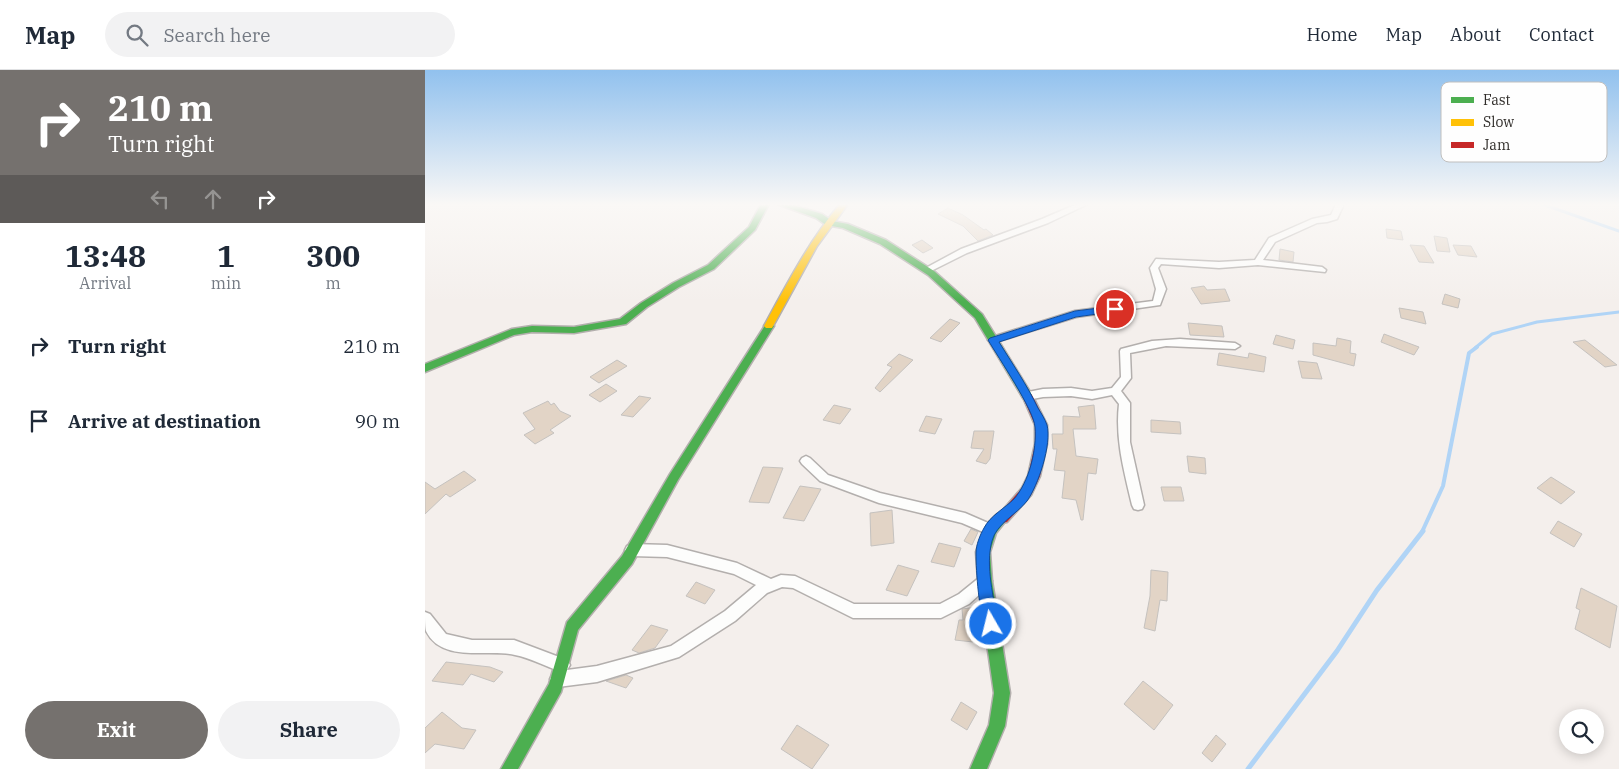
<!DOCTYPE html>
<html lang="en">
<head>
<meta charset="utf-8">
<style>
	:root { --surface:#fff; --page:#f2f2f3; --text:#1f2937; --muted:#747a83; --line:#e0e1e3; --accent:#75716e }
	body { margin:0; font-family:"IBM Plex Serif",serif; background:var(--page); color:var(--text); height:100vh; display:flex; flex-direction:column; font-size:19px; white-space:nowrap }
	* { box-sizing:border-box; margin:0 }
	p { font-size:16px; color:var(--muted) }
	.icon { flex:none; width:28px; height:28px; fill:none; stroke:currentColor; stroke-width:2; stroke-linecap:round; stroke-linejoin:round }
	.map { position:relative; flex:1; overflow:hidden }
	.drawer { display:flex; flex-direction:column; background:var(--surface); width:425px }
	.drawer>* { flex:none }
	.guide { background:#75716e; color:#fff; overflow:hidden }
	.fabs { position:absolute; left:1134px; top:639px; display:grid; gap:10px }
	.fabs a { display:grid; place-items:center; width:45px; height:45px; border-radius:50%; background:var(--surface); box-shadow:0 2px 12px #0003; font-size:25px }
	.pin { position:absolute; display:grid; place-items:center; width:42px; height:42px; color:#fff; margin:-21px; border:2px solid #fff; border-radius:50%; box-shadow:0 1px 5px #0007 }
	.me { position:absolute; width:55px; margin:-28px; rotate:352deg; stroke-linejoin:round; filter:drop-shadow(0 0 4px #0008) }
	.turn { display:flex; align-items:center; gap:18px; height:105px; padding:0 25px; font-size:22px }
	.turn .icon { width:65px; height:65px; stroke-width:2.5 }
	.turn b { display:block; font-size:35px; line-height:42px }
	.lanes { display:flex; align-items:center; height:48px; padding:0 25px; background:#0003; justify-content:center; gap:25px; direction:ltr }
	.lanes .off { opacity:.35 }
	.eta { display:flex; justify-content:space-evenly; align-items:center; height:85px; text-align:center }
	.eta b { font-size:30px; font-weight:700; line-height:35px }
	.primary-button { display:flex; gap:10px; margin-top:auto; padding:10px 25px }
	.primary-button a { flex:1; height:58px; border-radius:30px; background:var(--accent); color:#fff; font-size:20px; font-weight:700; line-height:58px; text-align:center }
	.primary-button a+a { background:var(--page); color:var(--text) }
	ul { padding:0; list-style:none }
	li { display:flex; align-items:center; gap:15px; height:75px; padding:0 25px }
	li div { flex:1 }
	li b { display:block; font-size:19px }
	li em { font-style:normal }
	header { display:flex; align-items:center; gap:30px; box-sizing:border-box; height:70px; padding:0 25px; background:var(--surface); border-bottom:1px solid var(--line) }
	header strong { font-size:24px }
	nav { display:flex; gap:28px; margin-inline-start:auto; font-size:18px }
	.search { width:350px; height:45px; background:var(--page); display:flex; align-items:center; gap:12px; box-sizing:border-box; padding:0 18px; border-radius:28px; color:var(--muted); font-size:19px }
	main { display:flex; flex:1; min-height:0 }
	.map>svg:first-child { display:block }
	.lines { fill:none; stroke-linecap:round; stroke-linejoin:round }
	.stream-far2 { stroke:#b0d4f6; stroke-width:3 }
	.stream-far1 { stroke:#b0d4f6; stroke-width:4 }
	.stream { stroke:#b0d4f6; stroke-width:5 }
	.building { fill:#e2d4c6; stroke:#c5c2bf }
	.street-casing { stroke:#b3afad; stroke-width:3 }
	.fast-casing { stroke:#b3afad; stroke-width:3 }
	.slow-casing { stroke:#b3afad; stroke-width:3 }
	.jam-casing { stroke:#b3afad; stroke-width:3 }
	.street { fill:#fdfdfc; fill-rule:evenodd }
	.fast { fill:#4caf50; fill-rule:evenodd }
	.slow { fill:#ffc107; fill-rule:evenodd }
	.jam { fill:#c62828; fill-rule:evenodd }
	.route { fill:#1a73e8; stroke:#114b97 }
	.key { fill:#fefefe; stroke:#c0bfbe; stroke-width:1 }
	.key-label { font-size:14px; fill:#302d2a }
</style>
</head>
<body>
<header>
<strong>Map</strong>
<div class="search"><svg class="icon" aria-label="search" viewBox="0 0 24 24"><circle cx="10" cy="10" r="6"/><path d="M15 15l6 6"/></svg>Search here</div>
<nav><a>Home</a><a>Map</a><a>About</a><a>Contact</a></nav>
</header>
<main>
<section class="drawer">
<div class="guide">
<div class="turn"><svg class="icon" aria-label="right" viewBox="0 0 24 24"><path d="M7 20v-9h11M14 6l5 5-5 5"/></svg><div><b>210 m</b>Turn right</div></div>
<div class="lanes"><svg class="icon off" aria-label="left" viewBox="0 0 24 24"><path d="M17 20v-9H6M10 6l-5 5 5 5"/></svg><svg class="icon off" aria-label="ahead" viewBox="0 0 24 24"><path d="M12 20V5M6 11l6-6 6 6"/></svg><svg class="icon" aria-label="right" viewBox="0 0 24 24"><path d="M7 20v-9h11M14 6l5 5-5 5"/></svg></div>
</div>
<div class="eta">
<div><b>13:48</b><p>Arrival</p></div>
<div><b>1</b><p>min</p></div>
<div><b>300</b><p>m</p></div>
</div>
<ul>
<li><svg class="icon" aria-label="right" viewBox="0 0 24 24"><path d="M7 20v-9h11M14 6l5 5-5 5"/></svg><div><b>Turn right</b></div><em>210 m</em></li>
<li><svg class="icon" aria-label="arrive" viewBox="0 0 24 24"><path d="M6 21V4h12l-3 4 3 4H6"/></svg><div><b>Arrive at destination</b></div><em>90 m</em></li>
</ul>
<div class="primary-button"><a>Exit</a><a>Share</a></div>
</section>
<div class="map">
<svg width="1194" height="699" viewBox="0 0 1194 699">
	<rect width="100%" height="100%" fill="#f4efec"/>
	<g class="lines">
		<path class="stream-far2" d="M1117,134L1194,161
			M1050,278L1067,264L1112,252L1194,242"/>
		<path class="stream-far1" d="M997,462L1018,416L1044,283L1052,277"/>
		<path class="stream" d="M823,699L912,581L952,520L998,461"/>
	</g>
	<path class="building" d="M523,138L538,145L559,160L561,159L568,165L553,171L538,156L513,144Z
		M961,159L976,161L978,170L962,168Z
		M1009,166L1022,168L1025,182L1012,181Z
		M497,170L508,178L498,183L487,175Z
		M985,175L999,176L1009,193L994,192Z
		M1028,175L1046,176L1052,187L1033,185Z
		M855,179L869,182L868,192L854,190Z
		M779,216L782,220L800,219L805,231L776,234L766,218Z
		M1020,224L1035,229L1033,238L1017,234Z
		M974,238L998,242L1001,254L976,248Z
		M525,249L535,253L516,272L505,268Z
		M763,253L797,256L799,267L765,265Z
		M959,264L994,277L989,285L956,272Z
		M851,265L870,270L868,279L848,274Z
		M912,268L926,271L925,283L931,284L929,296L888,285V273L911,276Z
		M1160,270L1192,295L1180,297L1148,272Z
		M794,283L823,288L824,283L841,287L839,302L792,295Z
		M474,284L488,290L455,322L450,318L467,297L462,295Z
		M192,290L202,296L174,313L165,307Z
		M873,291L892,293L897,309L877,308Z
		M181,314L192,321L175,332L164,325Z
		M214,326L226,328L208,347L196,345Z
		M123,331L126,335L129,333L135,341L146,346L125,360L129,363L110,374L99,365L110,359L98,343Z
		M409,335L426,339L415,354L398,350Z
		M669,335L671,359H648L651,386L673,389L671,404L663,403L658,450H656L651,430L637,428L640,401L629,400L632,379H628L627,364H638V346L655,347L653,337Z
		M501,346L517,349L510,364L494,361Z
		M726,350L755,352L756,364L726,362Z
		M549,361H569L565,389L561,394L551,391L559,379L546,378Z
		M762,386L780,388L781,404L764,402Z
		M338,397L358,398L344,433L324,432Z
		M39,401L51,410L25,427L21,424L0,444V412L10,419Z
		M1126,407L1150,422L1136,434L1112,418Z
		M375,416L396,419L379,451L358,448Z
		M736,417H756L759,431H739Z
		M467,440L469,473L446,476L445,443Z
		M1133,451L1157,464L1149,477L1125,463Z
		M546,459L553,462L547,475L539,471Z
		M514,473L536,478L529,497L506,492Z
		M473,495L494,501L482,526L461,520Z
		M726,500L743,502L742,531L735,530L730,561L719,558L725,526Z
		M271,512L290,520L280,534L261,526Z
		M1156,518L1192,536L1185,578L1150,559L1155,540L1151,538Z
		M552,537L553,543L548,572L530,570L534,550H538L537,539Z
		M226,555L243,560L230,578L214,583L207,580Z
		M21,592L65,597L78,602L69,612L46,604L38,615L7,611Z
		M201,605L208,608L201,618L181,611Z
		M718,611L748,635L729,660L699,634Z
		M536,632L552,642L542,660L526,650Z
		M17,642L37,658L51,660L39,679L10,674L0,683V658Z
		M372,655L404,675L387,699L356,679Z
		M791,665L801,674L787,692L777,683Z"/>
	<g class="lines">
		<defs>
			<path id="street" d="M652,134H663L623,153L542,183L504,202L501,203L497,200L536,179L617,149Z
				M911,134H919L912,149L902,152L892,153L850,172L838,190L897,197L901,200L900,202L833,195L794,198L736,194L733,198L741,219L735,235L651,247L568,273L563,270L564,268L650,241L728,231L731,219L725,198L731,189L794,192L830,190L844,168L887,149L906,145Z
				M755,269L810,273L815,276L810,279L741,276L705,283L706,308L696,321L705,333V372L719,435L717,439L713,440L709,439L707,435C699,401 690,369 694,334L687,325L667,329L646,326L618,327L602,330L597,326L598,323L618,319L646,318L667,321L687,318L696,307L695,281L696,279L727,271Z
				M381,386L385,388L403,405L455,423L540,443L570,456L571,460L570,464L565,465L537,453L454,433L395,411L377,394L375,391L377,388Z
				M207,474L242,475L312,493L346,509L356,505L370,506L429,534H515L534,524L555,507L560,505L565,507L567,511L565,515L544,534L516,548H428L368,518L357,517L342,523L310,551L254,587L172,612L133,617L128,614L125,609L128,604L134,601C120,596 105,588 90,585C64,578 17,594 1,561C0,557 0,548 0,542L5,544L21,564L47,570H89L142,590L145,595L142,600L172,596L246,576L300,541L331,515L309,504L242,487L207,486L202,484L200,480L202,476Z"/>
			<path id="fast" d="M336,134H344L330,160L289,199L254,217L222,237L201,254L149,263L107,262L89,265L0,302V294L87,259L107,256L149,257L195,249L216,233L248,213L283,195L324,157Z
				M352,134H365L397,144L407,151L423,154L461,170L509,201L557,244L607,325L606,328H598L550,248L503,205L455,174L418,158L401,155L391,148Z
				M344,253L349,256L253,410L207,494L153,560L136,622L93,699H76L124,614L142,552L197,486L245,404L341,254Z
				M577,443L582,444L583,448L571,463L565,482L567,511L585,623L580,656L562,699H545L564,655L569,623L553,511L551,482L560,456L572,444Z"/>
			<path id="slow" d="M415,134H423L392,176L347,258H341L339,256C362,214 384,171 415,134Z"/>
			<path id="jam" d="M602,321L607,325L622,355V374L615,406L606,425L582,452L577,453L572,452L571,448L597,418L603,406L610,374V355L597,325Z"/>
		</defs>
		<use href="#street" class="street-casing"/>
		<use href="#fast" class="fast-casing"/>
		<use href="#slow" class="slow-casing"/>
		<use href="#jam" class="jam-casing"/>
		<use href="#street" class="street"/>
		<use href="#fast" class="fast"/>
		<use href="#slow" class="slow"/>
		<use href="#jam" class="jam"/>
	</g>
	<linearGradient id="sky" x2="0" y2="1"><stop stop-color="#91c1ee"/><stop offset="0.58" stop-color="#faf8f6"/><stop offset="1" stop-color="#faf8f6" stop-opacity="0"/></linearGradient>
	<rect width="1194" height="232" fill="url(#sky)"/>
	<path class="route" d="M690,236L695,239L694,241L651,247L574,272C587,293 602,315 613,338C616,343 620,349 622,355C627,374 613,416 602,431C592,444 571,454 567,471C560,496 569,528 573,554L571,559L566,561L561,559C554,543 551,502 551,483C551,475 555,465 559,458C565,446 580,438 589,429C604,412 612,380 610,357C609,340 573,287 563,270L565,268L650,241Z"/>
	<rect x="1016" y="12" width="166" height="80" rx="8" class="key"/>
	<rect x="1026" y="27" width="23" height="6" fill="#4caf50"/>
	<rect x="1026" y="49" width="23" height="7" fill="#ffc107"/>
	<rect x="1026" y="72" width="23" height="6" fill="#c62828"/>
	<g class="key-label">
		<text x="1058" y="35">Fast</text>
		<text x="1058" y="57">Slow</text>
		<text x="1058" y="80">Jam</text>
	</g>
</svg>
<div class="fabs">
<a><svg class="icon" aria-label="search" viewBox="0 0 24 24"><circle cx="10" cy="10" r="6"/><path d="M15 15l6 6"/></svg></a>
</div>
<div class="pin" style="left:690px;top:239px;background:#d93025"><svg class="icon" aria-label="arrive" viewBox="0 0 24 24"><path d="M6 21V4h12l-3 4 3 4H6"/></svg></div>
<svg class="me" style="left:566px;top:554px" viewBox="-20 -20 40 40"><circle r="17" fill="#1a73e8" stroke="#fff" stroke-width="3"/><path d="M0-11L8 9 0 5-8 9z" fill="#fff"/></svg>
</div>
</main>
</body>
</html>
